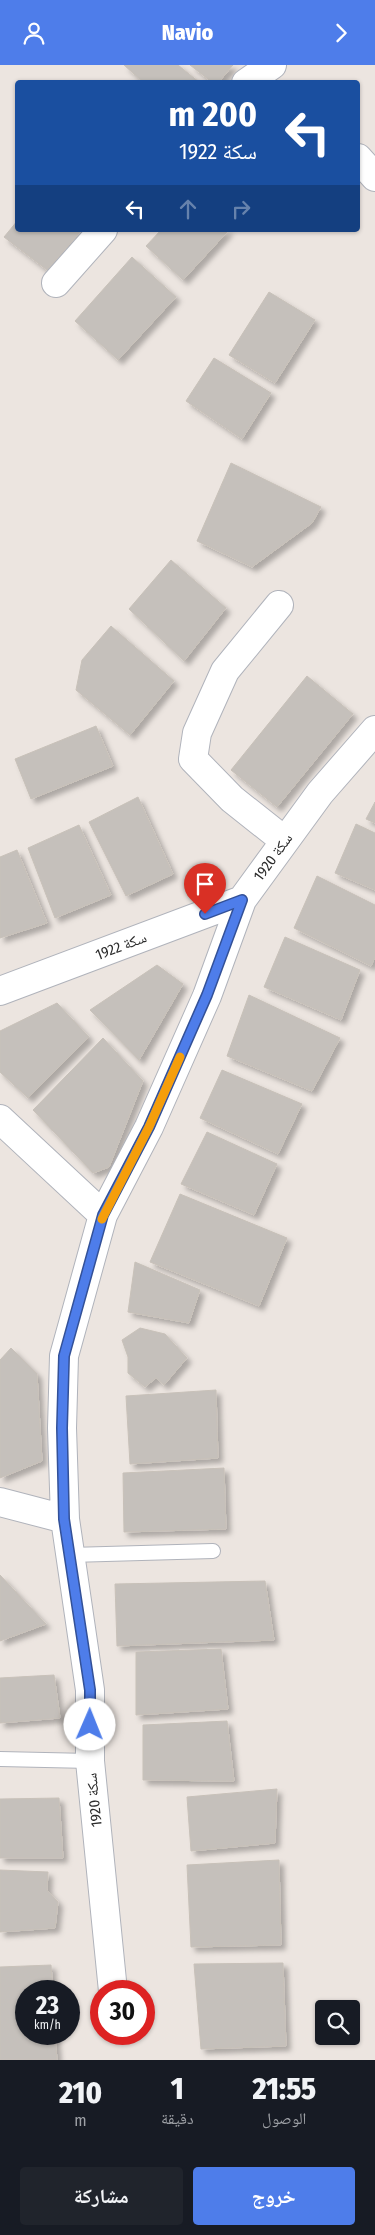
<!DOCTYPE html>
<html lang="ar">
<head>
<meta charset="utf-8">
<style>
	:root { --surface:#171b24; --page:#20242c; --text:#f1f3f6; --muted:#9ea1a6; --accent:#4e7dea }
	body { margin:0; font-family:"Fira Sans Condensed","Noto Naskh Arabic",sans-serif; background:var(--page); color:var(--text); direction:rtl; height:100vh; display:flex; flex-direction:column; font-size:19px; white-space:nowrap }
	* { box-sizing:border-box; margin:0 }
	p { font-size:16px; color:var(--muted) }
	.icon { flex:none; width:28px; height:28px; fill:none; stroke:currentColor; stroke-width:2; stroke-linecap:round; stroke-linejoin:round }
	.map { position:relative; height:1995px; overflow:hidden; direction:ltr }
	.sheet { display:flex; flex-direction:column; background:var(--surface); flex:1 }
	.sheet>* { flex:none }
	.banner { position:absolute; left:15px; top:15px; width:345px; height:152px; border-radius:5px; box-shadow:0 1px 4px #0004; direction:rtl; background:#1a4fa0; color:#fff; overflow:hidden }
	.controls { position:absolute; left:315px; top:1935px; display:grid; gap:10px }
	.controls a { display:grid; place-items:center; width:45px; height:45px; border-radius:5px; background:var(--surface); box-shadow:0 1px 4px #0004; font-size:25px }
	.speed { position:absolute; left:15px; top:1915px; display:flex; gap:10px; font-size:25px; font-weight:700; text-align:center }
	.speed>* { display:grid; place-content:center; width:65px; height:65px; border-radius:50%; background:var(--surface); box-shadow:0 1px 4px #0004; line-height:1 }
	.speed small { font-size:12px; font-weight:400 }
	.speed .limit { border:8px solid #d22; background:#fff; color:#111 }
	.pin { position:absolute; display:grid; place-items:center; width:42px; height:42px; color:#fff; margin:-51px -21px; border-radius:50% 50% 50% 0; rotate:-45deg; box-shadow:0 0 5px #0007 }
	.pin .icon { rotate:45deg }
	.me { position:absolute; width:55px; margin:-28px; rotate:1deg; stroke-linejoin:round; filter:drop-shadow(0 0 4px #0008) }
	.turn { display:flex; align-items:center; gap:18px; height:105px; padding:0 20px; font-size:22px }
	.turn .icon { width:65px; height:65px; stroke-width:2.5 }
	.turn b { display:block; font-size:35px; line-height:42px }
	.lanes { display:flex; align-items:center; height:48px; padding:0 20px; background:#0003; justify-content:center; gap:25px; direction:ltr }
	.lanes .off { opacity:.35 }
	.eta { display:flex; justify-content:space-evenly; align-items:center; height:85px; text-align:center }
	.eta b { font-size:30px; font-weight:800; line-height:35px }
	.button { display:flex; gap:10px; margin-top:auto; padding:10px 20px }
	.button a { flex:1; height:58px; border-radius:5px; background:var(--accent); color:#fff; font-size:20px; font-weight:800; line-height:58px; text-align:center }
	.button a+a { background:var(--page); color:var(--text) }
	header { display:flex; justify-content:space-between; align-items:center; height:65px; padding:0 20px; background:var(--accent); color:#fff; font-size:22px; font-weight:800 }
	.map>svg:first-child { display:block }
	.building { fill:#c5c0bb; stroke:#c8c1b9; filter:url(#shadow) }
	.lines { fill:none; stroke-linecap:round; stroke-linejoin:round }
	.lane-casing { stroke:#b0b3bb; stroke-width:16 }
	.street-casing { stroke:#b0b3bb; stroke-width:30 }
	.lane { stroke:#fff; stroke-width:14 }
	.street { stroke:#fff; stroke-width:28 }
	.route-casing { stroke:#335198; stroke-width:12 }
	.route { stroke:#4e7dea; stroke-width:9 }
	.slow { stroke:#f59e0b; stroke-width:9 }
	.labels { text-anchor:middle; stroke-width:4; stroke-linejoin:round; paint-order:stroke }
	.street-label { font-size:15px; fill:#2c2c2c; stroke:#fff }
</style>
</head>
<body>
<header><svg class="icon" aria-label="forward" viewBox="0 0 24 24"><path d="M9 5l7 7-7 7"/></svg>Navio<svg class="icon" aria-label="person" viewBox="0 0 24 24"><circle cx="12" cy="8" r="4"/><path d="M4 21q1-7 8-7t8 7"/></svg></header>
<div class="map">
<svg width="375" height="1995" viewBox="0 0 375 1995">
	<defs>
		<filter id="shadow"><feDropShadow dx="4.5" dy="4.5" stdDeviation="2.5" flood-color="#0004"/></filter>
	</defs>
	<rect width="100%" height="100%" fill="#ece5e0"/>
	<path class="building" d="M124,0H178L199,17L144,18Z
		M190,0H233L218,18H213Z
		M18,155V165H82L47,205L4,172Z
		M161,165H229L183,215L146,181Z
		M132,192L176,232L118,295L75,256Z
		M269,227L315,255L275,318L229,290Z
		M214,293L271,328L242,374L186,336Z
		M231,398L321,442L312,458L252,502L197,476Z
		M171,495L226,543L184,596L129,544Z
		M111,561L174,616L130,670L76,625L82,595Z
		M307,611L353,649L277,742L231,705Z
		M96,661L113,701L31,734L15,694Z
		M138,732L173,809L126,831L89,757Z
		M375,737V758L366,754Z
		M356,759L375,768V825L335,808Z
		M79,760L111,830L55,853L28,783Z
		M17,785L47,858L0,873V792Z
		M317,811L375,840V892L371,901L294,863Z
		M285,872L360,905L341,955L264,922Z
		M157,900L183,919L139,995L90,945Z
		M249,930L340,973L312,1026L227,991Z
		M57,938L89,972L28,1033L0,1007V966Z
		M103,973L143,1016L109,1102L93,1108L33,1045Z
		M222,1005L302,1039L278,1089L200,1053Z
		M207,1067L277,1099L254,1150L181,1119Z
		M180,1129L287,1173L259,1241L150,1197Z
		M135,1197L200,1225L189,1258L128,1247Z
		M140,1263L165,1269L187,1293L164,1320L156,1313L145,1322L128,1308V1292L122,1275Z
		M11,1283L37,1309L42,1396L0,1413V1295Z
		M216,1325L218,1393L130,1399L126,1331Z
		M224,1403L226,1464L124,1467L123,1408Z
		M0,1510L46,1559L0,1576Z
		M265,1516L274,1575L117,1581L115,1519Z
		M221,1584L228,1644L136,1650V1587Z
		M54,1610L60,1653L0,1658V1613Z
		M227,1656L234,1716L143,1715V1660Z
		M277,1724L275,1778L191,1786L187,1732Z
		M59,1733L63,1793H0V1734Z
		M279,1795L281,1880L191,1882L187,1800Z
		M0,1805L48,1807L47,1825L58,1837L55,1863L0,1867Z
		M283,1898L286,1981L201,1984L194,1899Z
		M51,1900L53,1926H26V1969H55L57,1995H0V1902Z"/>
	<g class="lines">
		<defs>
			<path id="lane" d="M70,1490L213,1486
				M0,1694L90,1696"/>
			<path id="street" d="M246,18L272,0
				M358,93L375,112
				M56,218L103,165
				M279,540L225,606L197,668L193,694L232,734L285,776
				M0,926L242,835
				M0,1054L103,1150
				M0,1437L65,1454
				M113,1926L90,1696V1625L65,1454L62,1363L64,1291L103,1150L149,1062L207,931L242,835L320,728L375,665"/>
		</defs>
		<use href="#lane" class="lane-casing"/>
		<use href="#street" class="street-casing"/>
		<use href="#lane" class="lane"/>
		<use href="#street" class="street"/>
	</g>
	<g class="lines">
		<defs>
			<path id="route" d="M90,1660V1625L64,1454L62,1363L64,1291L103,1150L149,1062L207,930L242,835L205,849"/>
		</defs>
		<use href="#route" class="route-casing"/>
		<use href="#route" class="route"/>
		<path class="slow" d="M102,1154L149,1062L180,992"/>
	</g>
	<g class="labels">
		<g class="street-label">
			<text transform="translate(273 792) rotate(-54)" y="5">سكة 1920</text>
			<text transform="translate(121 881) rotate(-21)" y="5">سكة 1922</text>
			<text transform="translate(94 1735) rotate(-96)" y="5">سكة 1920</text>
		</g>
	</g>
</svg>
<div class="controls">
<a><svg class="icon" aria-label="search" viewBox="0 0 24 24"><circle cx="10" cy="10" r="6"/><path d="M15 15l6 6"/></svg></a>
</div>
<div class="speed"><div>23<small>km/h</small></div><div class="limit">30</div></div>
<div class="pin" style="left:205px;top:849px;background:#d93025"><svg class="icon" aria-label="arrive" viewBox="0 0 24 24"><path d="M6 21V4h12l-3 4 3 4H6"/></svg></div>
<svg class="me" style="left:90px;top:1660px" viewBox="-20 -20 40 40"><circle r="19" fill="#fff"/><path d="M0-13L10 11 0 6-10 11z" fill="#4e7dea"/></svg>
<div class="banner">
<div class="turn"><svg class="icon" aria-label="left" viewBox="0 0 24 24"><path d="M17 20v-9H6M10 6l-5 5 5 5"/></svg><div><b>200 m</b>سكة 1922</div></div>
<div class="lanes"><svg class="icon" aria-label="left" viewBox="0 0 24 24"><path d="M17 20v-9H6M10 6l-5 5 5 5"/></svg><svg class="icon off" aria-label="ahead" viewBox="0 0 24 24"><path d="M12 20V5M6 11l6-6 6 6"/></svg><svg class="icon off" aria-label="right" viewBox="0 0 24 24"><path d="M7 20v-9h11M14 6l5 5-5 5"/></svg></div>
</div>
</div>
<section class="sheet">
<div class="eta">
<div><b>21:55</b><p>الوصول</p></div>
<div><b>1</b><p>دقيقة</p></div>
<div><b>210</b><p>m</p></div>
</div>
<div class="button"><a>خروج</a><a>مشاركة</a></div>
</section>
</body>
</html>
